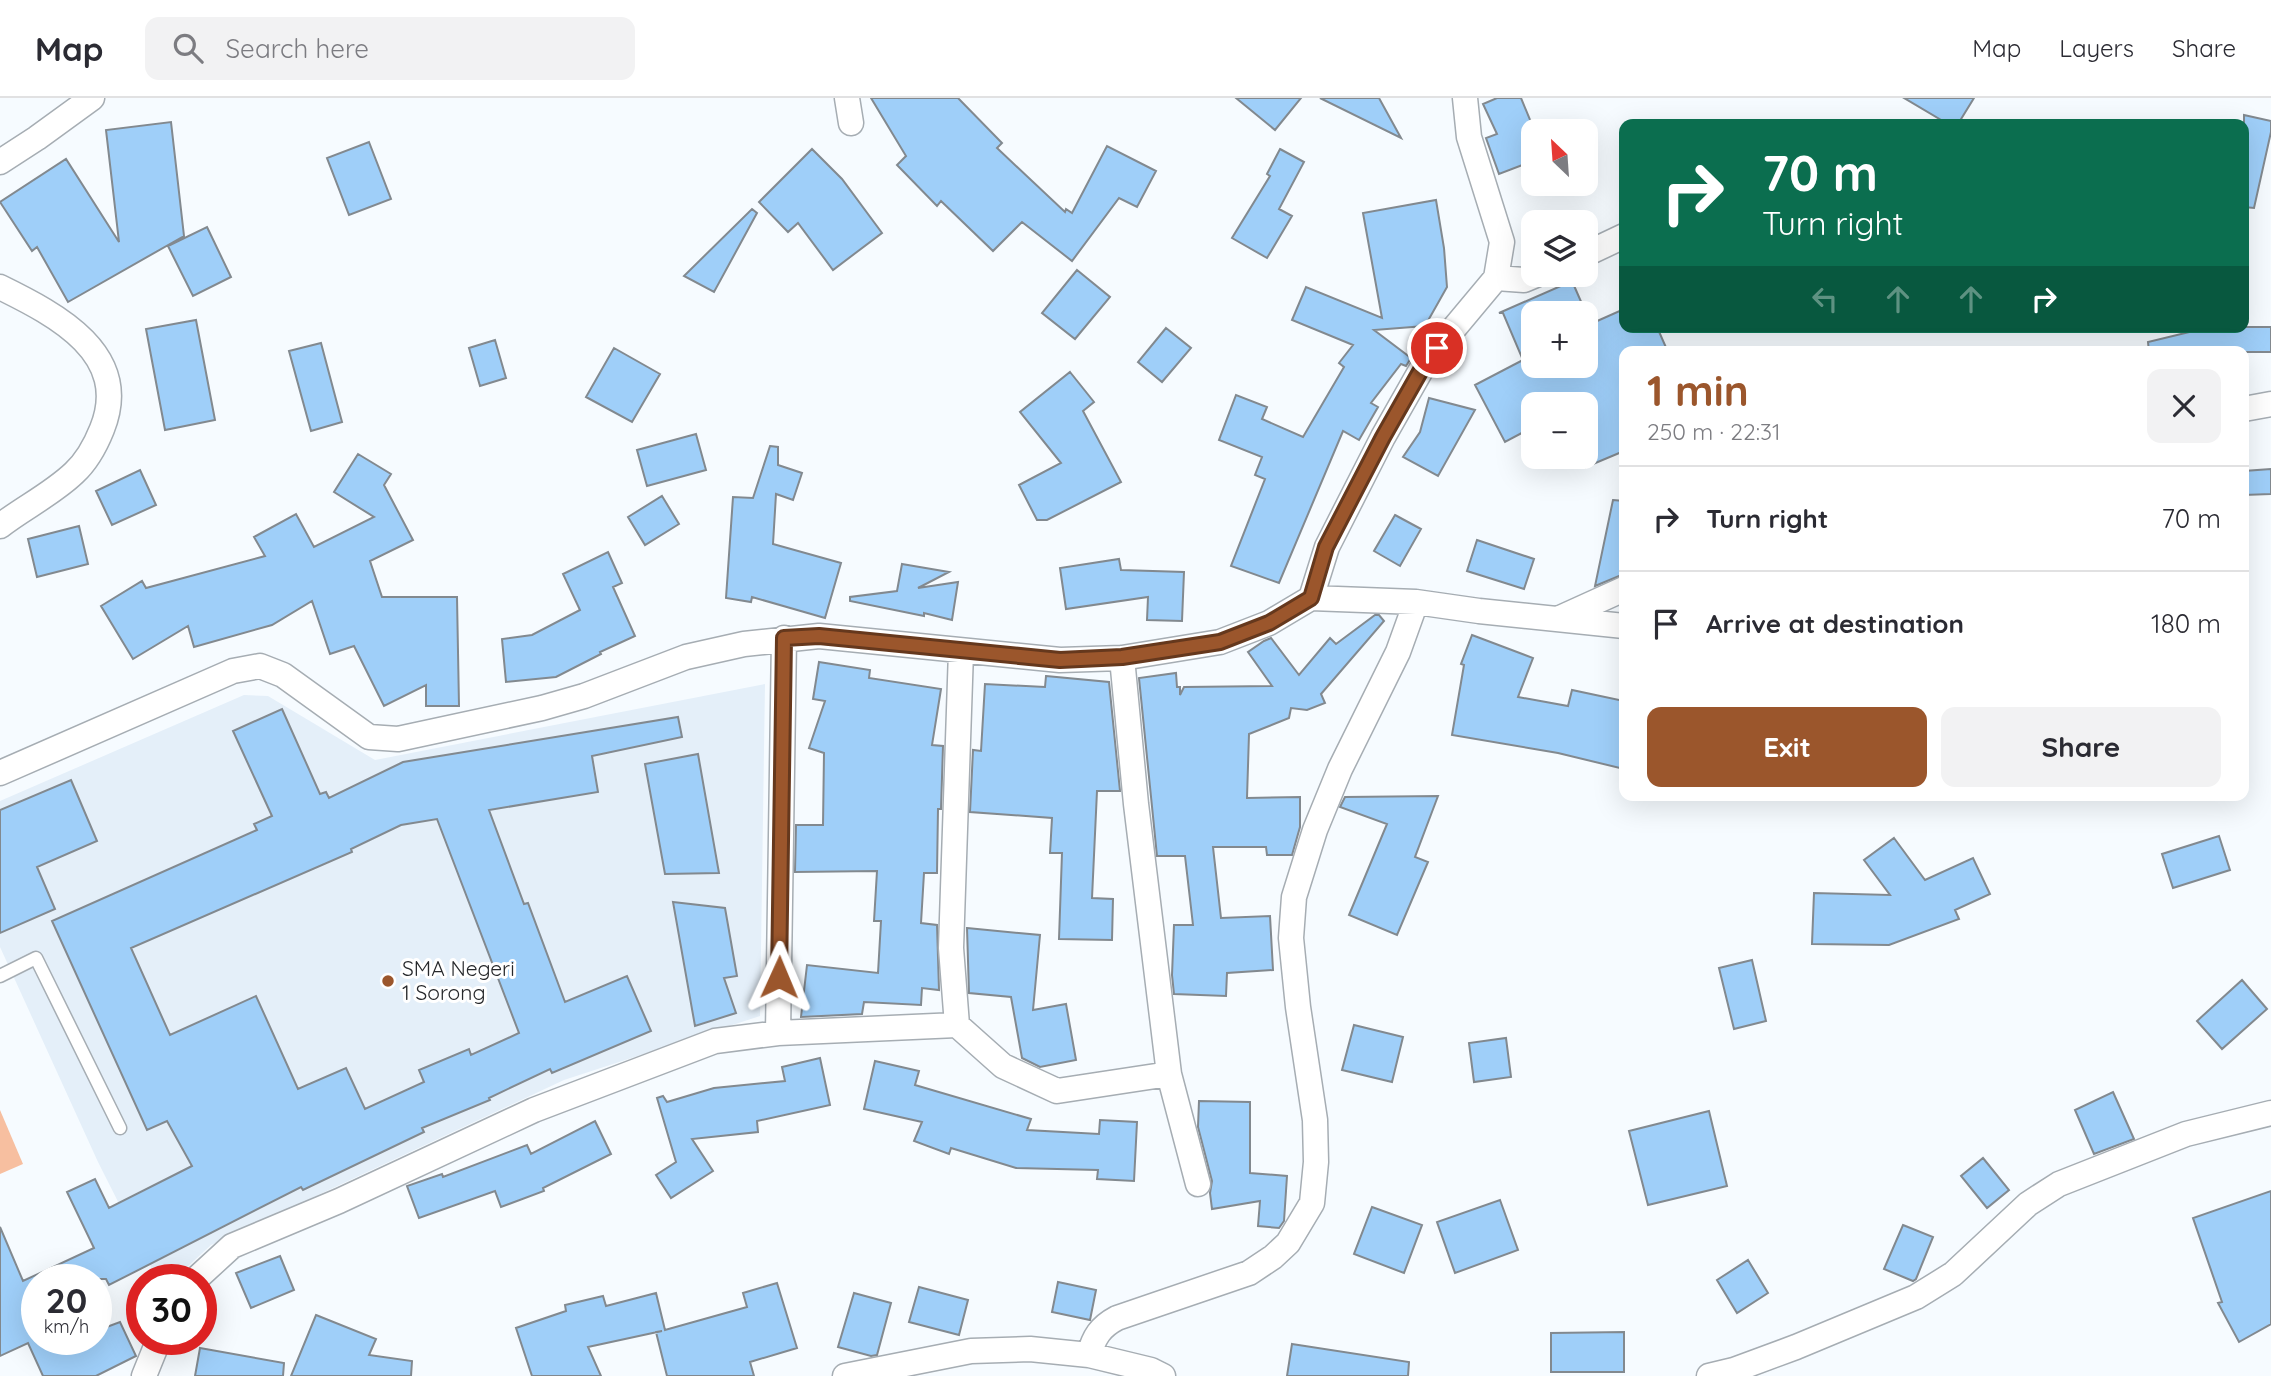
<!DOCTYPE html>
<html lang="en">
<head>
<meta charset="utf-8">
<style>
	:root { --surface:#fff; --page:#f2f2f3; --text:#2b2b33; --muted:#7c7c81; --line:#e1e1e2; --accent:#9b562c }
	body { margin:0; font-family:Quicksand,sans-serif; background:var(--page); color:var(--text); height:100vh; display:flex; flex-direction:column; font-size:26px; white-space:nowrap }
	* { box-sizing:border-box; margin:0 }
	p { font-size:23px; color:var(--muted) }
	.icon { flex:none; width:38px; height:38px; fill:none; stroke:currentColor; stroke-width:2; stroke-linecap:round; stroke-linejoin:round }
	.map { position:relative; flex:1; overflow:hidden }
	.panel { position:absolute; left:1619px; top:248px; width:630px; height:455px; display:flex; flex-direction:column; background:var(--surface); border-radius:14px; box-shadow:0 7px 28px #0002 }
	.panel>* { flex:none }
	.hud { position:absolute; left:1619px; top:21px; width:630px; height:214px; border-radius:14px; box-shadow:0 7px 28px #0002; background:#0b6e4f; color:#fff; overflow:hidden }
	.needle { width:46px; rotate:335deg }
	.fabs { position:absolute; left:1521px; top:21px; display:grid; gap:14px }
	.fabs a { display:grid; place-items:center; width:77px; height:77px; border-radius:14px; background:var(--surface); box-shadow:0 7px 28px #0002; font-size:35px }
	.speed { position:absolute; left:21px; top:1166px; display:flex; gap:14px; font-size:35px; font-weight:700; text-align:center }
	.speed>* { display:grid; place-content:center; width:91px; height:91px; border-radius:50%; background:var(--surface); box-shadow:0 7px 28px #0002; line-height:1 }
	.speed small { font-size:18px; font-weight:400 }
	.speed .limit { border:10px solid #d22; background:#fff; color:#111 }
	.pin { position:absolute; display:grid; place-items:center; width:60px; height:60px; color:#fff; margin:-30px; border:4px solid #fff; border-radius:50%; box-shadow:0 2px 7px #0007 }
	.me { position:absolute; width:77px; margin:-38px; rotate:1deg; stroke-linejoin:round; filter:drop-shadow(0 0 5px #0008) }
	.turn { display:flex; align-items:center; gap:24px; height:147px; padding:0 28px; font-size:32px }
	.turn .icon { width:91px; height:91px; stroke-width:2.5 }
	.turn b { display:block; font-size:49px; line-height:60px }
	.lanes { display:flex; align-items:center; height:66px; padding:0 28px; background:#0003; justify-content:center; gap:35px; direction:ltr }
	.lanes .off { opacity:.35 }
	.round { display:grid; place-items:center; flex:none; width:74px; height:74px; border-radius:14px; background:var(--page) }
	.headline { display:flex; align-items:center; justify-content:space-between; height:119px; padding:0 28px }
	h1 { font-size:42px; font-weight:700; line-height:52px; color:var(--accent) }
	.action { display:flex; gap:14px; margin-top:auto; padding:14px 28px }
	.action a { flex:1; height:80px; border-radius:14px; background:var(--accent); color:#fff; font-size:28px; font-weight:700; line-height:80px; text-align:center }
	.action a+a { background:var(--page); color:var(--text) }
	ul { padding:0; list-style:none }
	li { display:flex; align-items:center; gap:21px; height:105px; padding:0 28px; border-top:2px solid var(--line) }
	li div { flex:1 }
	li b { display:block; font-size:26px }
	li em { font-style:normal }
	header { display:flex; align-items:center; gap:42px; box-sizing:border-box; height:98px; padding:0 35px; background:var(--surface); border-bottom:2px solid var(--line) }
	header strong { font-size:33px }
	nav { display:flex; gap:38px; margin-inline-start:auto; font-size:24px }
	.search { width:490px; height:63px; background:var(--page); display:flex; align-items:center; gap:18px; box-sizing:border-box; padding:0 24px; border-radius:14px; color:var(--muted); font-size:26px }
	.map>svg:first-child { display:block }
	.built { fill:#e4eff9 }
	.green { fill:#f7bfa0 }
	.building { fill:#9fcff9; stroke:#82898f; stroke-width:2; fill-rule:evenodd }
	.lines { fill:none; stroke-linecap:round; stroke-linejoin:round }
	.lane-casing { stroke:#a6adb3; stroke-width:15 }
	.street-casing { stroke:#a6adb3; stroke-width:27 }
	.lane { stroke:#fff; stroke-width:12 }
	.street { stroke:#fff; stroke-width:24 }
	.route-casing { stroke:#65381d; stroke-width:18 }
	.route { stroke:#9b562c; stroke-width:12 }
	.poi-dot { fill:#9b562c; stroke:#fff; stroke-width:2.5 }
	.labels { text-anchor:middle; stroke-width:6; stroke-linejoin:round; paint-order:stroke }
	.poi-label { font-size:21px; fill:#26282b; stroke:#fff; text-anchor:start }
</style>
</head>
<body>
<header>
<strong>Map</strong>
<div class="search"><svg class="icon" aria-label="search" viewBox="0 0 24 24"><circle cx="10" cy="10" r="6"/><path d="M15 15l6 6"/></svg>Search here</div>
<nav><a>Map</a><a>Layers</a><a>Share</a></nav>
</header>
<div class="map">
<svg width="2271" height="1278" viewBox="0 0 2271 1278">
	<rect width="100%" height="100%" fill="#f6fbff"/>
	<path class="built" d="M765,586L760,918L564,982L211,1147L174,1181H157L98,1064L0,849V703L244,597L268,598L375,662Z"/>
	<path class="green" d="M0,1012L23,1066L0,1076Z"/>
	<path class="building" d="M871,0H958L1002,45L997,50L1065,114L1066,111L1072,115L1107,48L1156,73L1137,109L1119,100L1072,163L1022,124L993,153L941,103L937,108L897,67L906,58Z
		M1236,0H1301L1275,32Z
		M1320,0H1379L1401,40Z
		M1497,0H1521L1533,29V63L1499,76L1486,40L1497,36L1483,6Z
		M1904,0H1974L1958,26H1948Z
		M2244,17L2271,23V34L2254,110L2244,109Z
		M171,24L184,138L68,204L37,149L32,153L0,104L66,61L119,144L106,32Z
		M369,44L391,101L349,117L327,60Z
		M812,51L842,81L882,135L833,172L798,125L788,134L759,104Z
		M1280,51L1304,64L1279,111L1292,118L1267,160L1232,140L1270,78L1267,76Z
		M1436,102L1444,150L1447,189L1425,228L1374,232L1411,260L1406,268L1401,266L1371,305L1378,309L1359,342L1343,333L1279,485L1231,468L1265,381L1255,377L1262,359L1219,342L1236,297L1267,309L1262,321L1303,339L1344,269L1339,265L1353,247L1292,222L1306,189L1382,220L1363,115Z
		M752,111L757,115L714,194L684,178Z
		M207,129L231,179L193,198L168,148Z
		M1077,172L1110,199L1075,241L1042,215Z
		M1572,183L1586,215H1533V268H1586V228L1624,211V229H1657L1668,254H1624V353L1586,369V306H1533V329L1505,344L1475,287L1523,262L1503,215H1499Z
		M196,222L215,322L165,332L146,231Z
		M2210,229H2271V254H2149L2148,244Z
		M1166,230L1191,250L1162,284L1138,264Z
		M495,242L506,280L480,288L469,250Z
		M321,245L342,324L311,333L289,253Z
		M614,250L660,276L632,324L586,299Z
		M1070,274L1094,304L1083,313L1121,384L1047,422H1037L1019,387L1061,365L1020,314Z
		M1429,300L1475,312L1438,378L1403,359L1420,334Z
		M696,336L706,372L647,388L637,352Z
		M770,348L778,349V367L802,375L793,402L776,396L773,446L841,465L825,520L752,499L751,504L726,500L733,399L753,400Z
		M358,356L391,376L384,387L413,442L370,463L382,499H457L459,608H426V587L384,608L354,548L330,556L312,503L272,527L194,549L188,528L133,561L101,508L142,483L146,490L265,458L254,439L296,416L314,449L374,419L334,394Z
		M2271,371V396L2244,397V373Z
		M140,372L156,407L112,427L96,393Z
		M662,398L679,426L645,447L628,419Z
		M1613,402L1624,403V476L1595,488Z
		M1395,417L1421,431L1400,468L1374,453Z
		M79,428L88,466L37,479L28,441Z
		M1477,442L1534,461L1524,491L1467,473Z
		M608,454L622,485L613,489L635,538L600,554L601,556L556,579L506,584L502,541L532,537L580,512L563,476Z
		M1119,461L1121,472L1184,474L1182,523L1147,522L1148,499L1066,511L1060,470Z
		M902,466L949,474L918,490L958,484L952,522L924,515V518L850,503V499L897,493Z
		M1375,517H1379L1384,523L1321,596L1325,605L1307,612L1291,610L1289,620L1249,636L1247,700L1300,699V729L1292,757H1267L1266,749H1213L1221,820L1270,818L1273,872L1227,875L1226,898L1174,896L1172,877L1174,827H1193L1185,758H1157L1139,580L1176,575L1177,589H1180V597L1184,589L1272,588L1248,554L1264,543L1271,540L1299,577L1330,540L1336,546Z
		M1472,537L1533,560L1518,599L1568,608L1572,592L1624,603V671L1558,655L1452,637L1464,567L1461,566Z
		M819,564L870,572L869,580L941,591L932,647L943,648L941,711H938L937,775H924L921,825L937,827L939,892L922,890L921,907L864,904L862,916L801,919L807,867L878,875L881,823H874L877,773L795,774L796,727H823L824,655L809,650L825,603L813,601Z
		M1046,578L1109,584L1120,693H1097L1092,800L1113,801L1112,842L1059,841L1062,755H1050L1052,720L970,714L973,652L981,653L985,586L1045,589Z
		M282,611L320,696L326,694L329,700L403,664L678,619L682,639L592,658L598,694L489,712L524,806L528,805L565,904L627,878L651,933L552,975L550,971L489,1000L490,1002L422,1030L424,1034L303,1092L301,1089L109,1187L106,1181H37V1241H71L72,1243L79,1241H96V1233L120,1224L136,1258L96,1278H43L28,1245L0,1258V1129L23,1183L94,1150L67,1094L95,1081L109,1110L192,1068L167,1023L147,1032L52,823L257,732L254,726L272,718L233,633ZM437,721L519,935L471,957L469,951L419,972L424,984L365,1011L346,970L298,991L256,898L170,937L131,850L352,754L351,751L401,727Z
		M698,656L719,775L665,776L645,666Z
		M71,682L97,743L37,769L55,811L0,835V712Z
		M1438,698L1415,759L1428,764L1397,837L1349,817L1387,726L1340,709L1345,699Z
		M2219,738L2230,772L2173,790L2162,756Z
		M1894,740L1925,782L1973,760L1990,796L1955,812L1959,821L1889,847L1812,846L1814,795L1890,797L1864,762Z
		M673,804L725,810L737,878L724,880L736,915L695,928Z
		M967,830L1040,837L1033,912L1066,906L1076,962L1040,969L1022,960L1011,899L969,895Z
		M1752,862L1766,923L1734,931L1719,870Z
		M2242,882L2267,911L2222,951L2197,923Z
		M1354,927L1403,939L1392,984L1342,972Z
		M1506,940L1511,979L1474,984L1469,945Z
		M820,960L830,1007L757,1023L758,1034L692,1041L713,1073L671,1100L656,1077L676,1064L657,1000L663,998L667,1004L714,990L785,983L782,969Z
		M875,963L919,973L915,987L1031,1021L1027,1032L1099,1036L1100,1022L1137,1024L1134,1083L1097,1081L1098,1072L1016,1070L951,1050L949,1056L914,1043L922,1024L864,1011Z
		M2113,994L2134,1041L2094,1056L2075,1012Z
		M1199,1003L1250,1004V1075L1287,1078L1284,1123L1279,1130L1258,1128L1260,1103L1212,1111L1210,1095L1212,1083L1198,1029Z
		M1709,1013L1727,1088L1648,1107L1629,1033Z
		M595,1023L611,1056L543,1090L544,1093L501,1109L495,1093L419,1120L407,1088L442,1076L443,1079L527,1047L531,1056Z
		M1983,1060L2009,1092L1987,1110L1961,1078Z
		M2271,1093V1226L2239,1244L2218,1205L2222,1204L2193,1120Z
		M1500,1102L1518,1152L1455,1175L1437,1124Z
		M1372,1109L1422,1127L1404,1175L1354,1156Z
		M1903,1127L1933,1139L1916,1181L1913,1183L1884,1171Z
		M280,1158L294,1192L251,1210L236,1175Z
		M1748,1162L1768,1195L1737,1215L1717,1182Z
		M1058,1184L1096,1192L1090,1222L1052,1214Z
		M777,1185L797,1250L750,1264L754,1278H667L656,1234L662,1233L588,1249L601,1278H532L516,1230L566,1213L565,1207L603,1198L606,1208L656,1195L665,1232L747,1209L743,1195Z
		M919,1189L968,1202L959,1237L909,1224Z
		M854,1195L891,1205L877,1257L871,1258L838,1249Z
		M316,1217L376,1241L369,1257L412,1263L411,1278H291Z
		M1624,1234V1274H1551V1235Z
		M1292,1246L1409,1264L1408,1278H1287Z
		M200,1250L284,1265L283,1278H195Z"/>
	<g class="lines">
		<defs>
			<path id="lane" d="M0,878L36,860L120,1030"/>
			<path id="street" d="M847,0L851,25
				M0,64L37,40L92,0
				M1586,156L1624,138
				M1496,180L1524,182L1536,177
				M0,189C57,217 132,256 102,331C96,346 86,364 74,375C52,396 23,410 0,428
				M2244,311L2271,306
				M1311,500L1416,504L1479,513L1624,528
				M1560,520L1624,491
				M1122,560L1136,706L1169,976L1198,1086
				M0,675L233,573L260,568L283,577L369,639L398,641L542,610L584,598L686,559L744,546L819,538L1060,562L1122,560L1220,544L1269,525L1311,500L1327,449L1383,339L1425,265L1496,180L1502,144L1469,39L1465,0
				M957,927L951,850L961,553
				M778,935L784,540
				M196,1181L232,1148L339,1103L534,1012L715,943L778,935L957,927L1003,968L1057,993L1169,976
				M1089,1257C1094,1239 1100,1229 1117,1220L1249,1175L1273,1159L1288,1145L1312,1105L1316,1064L1315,1022L1298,909L1291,840L1294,799L1315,732L1340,671L1398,554L1416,504
				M144,1278L159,1241
				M845,1278L971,1253L1030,1251L1089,1257L1151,1272L1163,1278
				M1709,1278L1734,1272L1796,1249L1916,1199L1953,1176L2028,1106L2059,1086L2186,1036L2271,1015"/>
		</defs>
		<use href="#lane" class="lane-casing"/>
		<use href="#street" class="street-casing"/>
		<use href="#lane" class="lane"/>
		<use href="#street" class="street"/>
	</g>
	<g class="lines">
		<defs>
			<path id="route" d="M779,879L784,540L819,538L1060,562L1122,559L1220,544L1269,525L1311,500L1326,449L1383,339L1425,265L1437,250"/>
		</defs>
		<use href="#route" class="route-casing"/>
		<use href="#route" class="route"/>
	</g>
	<circle class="poi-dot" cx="388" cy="883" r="7"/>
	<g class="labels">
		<g class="poi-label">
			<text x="402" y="878">SMA Negeri<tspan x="402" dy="24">1 Sorong</tspan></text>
		</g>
	</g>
</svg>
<div class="fabs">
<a><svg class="needle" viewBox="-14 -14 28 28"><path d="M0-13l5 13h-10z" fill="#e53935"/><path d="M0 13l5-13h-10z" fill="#7c7c81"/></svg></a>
<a><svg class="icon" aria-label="layers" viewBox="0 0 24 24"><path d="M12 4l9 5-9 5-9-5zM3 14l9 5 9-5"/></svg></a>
<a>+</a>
<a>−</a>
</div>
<div class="speed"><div>20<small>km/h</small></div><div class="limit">30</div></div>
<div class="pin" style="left:1437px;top:250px;background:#d93025"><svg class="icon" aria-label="arrive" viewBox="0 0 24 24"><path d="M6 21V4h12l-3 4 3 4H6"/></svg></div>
<svg class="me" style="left:779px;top:879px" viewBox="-20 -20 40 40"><path d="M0-17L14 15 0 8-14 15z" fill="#9b562c" stroke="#fff" stroke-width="4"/></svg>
<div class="hud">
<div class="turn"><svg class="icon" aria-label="right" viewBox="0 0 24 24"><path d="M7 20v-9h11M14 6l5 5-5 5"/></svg><div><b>70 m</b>Turn right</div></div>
<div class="lanes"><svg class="icon off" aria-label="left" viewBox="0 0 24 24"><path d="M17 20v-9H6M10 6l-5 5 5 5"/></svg><svg class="icon off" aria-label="ahead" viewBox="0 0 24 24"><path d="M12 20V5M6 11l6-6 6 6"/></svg><svg class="icon off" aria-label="ahead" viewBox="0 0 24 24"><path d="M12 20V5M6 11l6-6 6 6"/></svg><svg class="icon" aria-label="right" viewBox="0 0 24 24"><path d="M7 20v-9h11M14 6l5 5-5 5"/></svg></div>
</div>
<section class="panel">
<div class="headline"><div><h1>1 min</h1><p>250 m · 22:31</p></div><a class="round"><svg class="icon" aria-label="close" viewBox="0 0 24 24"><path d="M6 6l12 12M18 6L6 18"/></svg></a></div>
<ul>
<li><svg class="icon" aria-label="right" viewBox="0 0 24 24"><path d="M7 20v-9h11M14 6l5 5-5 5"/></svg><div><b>Turn right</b></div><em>70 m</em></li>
<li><svg class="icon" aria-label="arrive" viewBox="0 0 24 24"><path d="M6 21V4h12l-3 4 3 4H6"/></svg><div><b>Arrive at destination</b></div><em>180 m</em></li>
</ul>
<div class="action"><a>Exit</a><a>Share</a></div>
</section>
</div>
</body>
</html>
